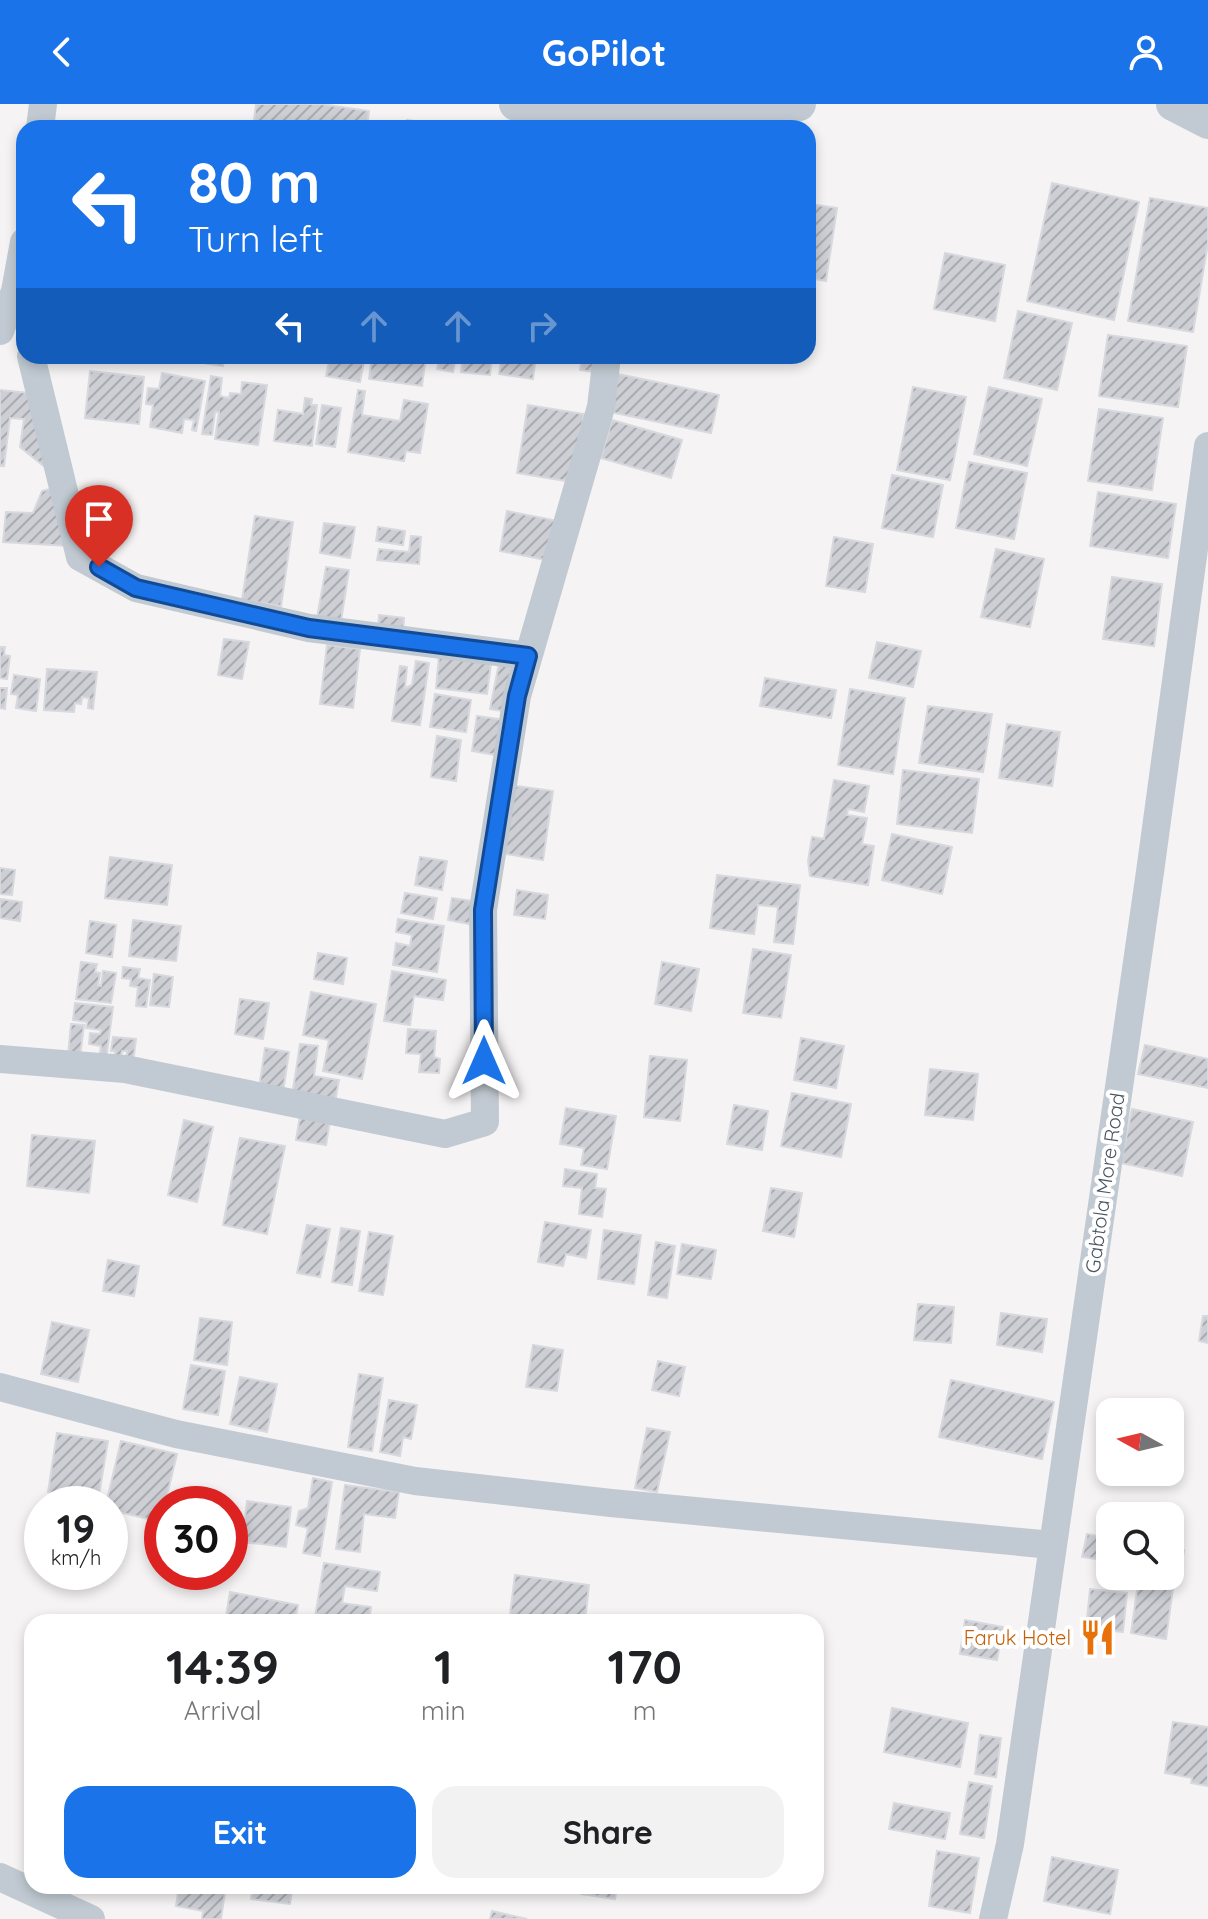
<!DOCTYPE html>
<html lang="en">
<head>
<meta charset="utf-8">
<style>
	:root { --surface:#fff; --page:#f2f2f2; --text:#202124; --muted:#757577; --accent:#1a73e8 }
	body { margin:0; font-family:Quicksand,sans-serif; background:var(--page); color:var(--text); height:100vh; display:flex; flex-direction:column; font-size:30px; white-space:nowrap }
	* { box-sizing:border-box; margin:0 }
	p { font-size:26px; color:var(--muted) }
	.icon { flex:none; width:44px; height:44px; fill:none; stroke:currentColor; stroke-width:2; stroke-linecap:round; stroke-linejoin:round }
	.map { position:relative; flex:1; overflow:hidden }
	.side { position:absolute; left:24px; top:1510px; width:800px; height:280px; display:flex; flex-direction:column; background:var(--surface); border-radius:24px; box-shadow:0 4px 12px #0003 }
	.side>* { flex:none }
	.top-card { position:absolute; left:16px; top:16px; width:800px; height:244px; border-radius:24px; box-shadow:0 4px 12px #0003; background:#1a73e8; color:#fff; overflow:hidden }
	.needle { width:52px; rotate:278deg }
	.tools { position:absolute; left:1096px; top:1294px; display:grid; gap:16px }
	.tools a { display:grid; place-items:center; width:88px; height:88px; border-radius:16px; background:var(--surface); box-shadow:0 4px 12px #0003; font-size:40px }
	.speed { position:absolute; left:24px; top:1382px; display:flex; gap:16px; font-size:40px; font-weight:700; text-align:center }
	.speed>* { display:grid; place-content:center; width:104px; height:104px; border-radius:50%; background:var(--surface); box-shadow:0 4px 12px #0003; line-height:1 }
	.speed small { font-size:20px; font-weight:400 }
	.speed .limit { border:12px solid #d22; background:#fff; color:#111 }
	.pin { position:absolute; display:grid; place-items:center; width:68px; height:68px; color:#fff; margin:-82px -34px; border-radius:50% 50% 50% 0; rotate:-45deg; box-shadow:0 0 8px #0007 }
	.pin .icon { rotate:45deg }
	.me { position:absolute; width:88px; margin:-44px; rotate:0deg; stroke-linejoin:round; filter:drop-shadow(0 0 6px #0008) }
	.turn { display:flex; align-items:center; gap:28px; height:168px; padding:0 40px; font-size:36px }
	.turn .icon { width:104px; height:104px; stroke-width:2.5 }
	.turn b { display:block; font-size:56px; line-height:68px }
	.lanes { display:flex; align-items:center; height:76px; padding:0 40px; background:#0003; justify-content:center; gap:40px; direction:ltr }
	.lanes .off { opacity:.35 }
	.eta { display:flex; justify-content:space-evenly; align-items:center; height:136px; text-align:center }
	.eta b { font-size:48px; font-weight:800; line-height:56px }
	.cta { display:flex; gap:16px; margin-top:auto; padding:16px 40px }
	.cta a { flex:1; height:92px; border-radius:24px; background:var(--accent); color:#fff; font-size:32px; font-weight:800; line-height:92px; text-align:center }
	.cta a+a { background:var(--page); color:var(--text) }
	header { display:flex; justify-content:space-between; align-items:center; height:104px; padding:0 40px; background:var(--accent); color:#fff; font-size:36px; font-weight:800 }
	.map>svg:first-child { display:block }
	.building { fill:url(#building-hatch); stroke:#d7d9de; stroke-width:2 }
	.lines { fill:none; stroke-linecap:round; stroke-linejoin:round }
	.minor { stroke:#c1cad2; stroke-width:28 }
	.tertiary { stroke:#c1cad2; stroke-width:34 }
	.route-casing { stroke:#114b97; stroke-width:20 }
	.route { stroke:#1a73e8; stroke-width:14 }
	.labels { text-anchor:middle; stroke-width:8; stroke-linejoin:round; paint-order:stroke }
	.street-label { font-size:20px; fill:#4a5661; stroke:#fff }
	.food-label { font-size:20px; fill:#c56008; stroke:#fff; text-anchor:end }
</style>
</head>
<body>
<header><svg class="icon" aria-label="back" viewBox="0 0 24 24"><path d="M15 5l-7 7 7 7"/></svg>GoPilot<svg class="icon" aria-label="person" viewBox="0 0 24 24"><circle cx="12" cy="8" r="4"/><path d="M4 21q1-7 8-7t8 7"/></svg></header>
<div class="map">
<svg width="1208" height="1815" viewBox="0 0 1208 1815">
	<defs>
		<pattern id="building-hatch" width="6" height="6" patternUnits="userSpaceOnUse" patternTransform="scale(2)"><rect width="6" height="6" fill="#cdcfd5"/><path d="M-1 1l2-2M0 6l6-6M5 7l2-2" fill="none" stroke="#a8abb0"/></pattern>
	</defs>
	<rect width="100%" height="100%" fill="#f5f3f3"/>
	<path class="building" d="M256,0H321L369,7L367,24H253Z
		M407,16L444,21L443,24H406Z
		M1052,79L1139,98L1114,216L1027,197Z
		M1150,94L1208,104V139L1193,228L1128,217Z
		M810,100L837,104L826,177L808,174Z
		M945,149L1005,161L995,217L934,205Z
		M1018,207L1072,219L1057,286L1004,274Z
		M1108,231L1187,242L1178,303L1099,292Z
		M159,252H225L223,262Z
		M330,252H365L360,278L326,272Z
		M372,252H426L422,282L369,275Z
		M432,252H456L453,268L437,265L439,256L431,255Z
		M463,252H492L490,271L461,268Z
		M502,252H536L533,275L499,270Z
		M582,252H604L601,269L580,266Z
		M90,267L144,273L139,320L85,314Z
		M162,269L205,277L196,327L192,326L194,316L184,315L182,329L150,323L153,301L146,300L148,284L159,285Z
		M618,270L719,291L711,329L610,308Z
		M211,272L222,274L220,292L229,294L230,289L241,290L242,278L267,281L258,341L215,335L219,308H215L212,331L202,330Z
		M913,283L966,293L950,376L897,366Z
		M989,283L1042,295L1027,362L974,350Z
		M0,286L29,289L46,364L20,343L24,315L10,314L4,362H0Z
		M358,286L365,287L362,311L400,317L404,296L428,300L420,349L406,347L404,357L348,348Z
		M305,294L312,295L311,301H317L312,342L274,337L278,306L303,310Z
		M322,301L341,304L335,343L316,340Z
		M528,301L584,310L572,378L517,369Z
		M1099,305L1163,314L1152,386L1088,377Z
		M612,316L682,336L671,374L601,354Z
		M969,358L1027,369L1014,435L956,424Z
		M892,371L943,381L933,433L882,424Z
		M53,384L68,442L3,438L6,408L33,409L42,387Z
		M1098,388L1176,400L1168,454L1090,442Z
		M507,407L558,417L551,457L500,447Z
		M255,412L293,418L281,502L242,496Z
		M324,419L355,423L350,454L320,449Z
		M378,423L405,427L403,441L376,437Z
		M411,432L421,433L419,460L377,456L379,445L409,448Z
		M834,433L873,440L865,488L826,482Z
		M996,445L1044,455L1030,523L981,513Z
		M326,463L349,466L341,517L317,514Z
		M1112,473L1162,480L1154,542L1103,535Z
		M379,511L404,514L403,529L378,527Z
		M224,535L249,538L242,575L218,571Z
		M877,538L921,547L913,583L869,574Z
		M327,541L360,545L353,604L320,600Z
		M0,543H5L4,551L10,552L7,575L0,574Z
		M439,552L491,559L487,590L436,584Z
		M416,557L429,559L420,621L392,617L400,562L407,563L405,584L412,581Z
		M499,559L518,563L509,608L490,605Z
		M47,565L97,568L93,605L88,604L89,594L82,593L81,600L75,599L74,608L44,606Z
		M14,571L40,575L36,607L16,604L18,591L11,590Z
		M765,574L836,586L831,614L760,602Z
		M0,584H7L5,605L0,604Z
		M850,585L905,594L893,670L838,661Z
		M435,590L471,596L466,628L430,623Z
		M928,602L992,610L983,668L919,659Z
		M477,612L506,616L501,652L472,647Z
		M1007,620L1060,628L1052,682L999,674Z
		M437,632L461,636L456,677L431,673Z
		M903,666L979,675L972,729L897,720Z
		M834,676L869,682L864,708L848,705L847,711L867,714L862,740L874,742L868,781L810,772L808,757L812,733L824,735Z
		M510,681L553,687L543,756L500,749Z
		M892,730L952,743L942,790L882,776Z
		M110,753L172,761L167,801L105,794Z
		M420,753L447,757L442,786L415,781Z
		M0,764L15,766L12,791L0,790Z
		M717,771L800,781L793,840L774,838L778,803L758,801L754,830L710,824Z
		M517,786L548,791L545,815L514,811Z
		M405,789L437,794L433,815L401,809Z
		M452,794L479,798L475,821L448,816Z
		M0,795L22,798L20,817L0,814Z
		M398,815L444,822L437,868L393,861L396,839L410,842L412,831L396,828Z
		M133,816L181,822L176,857L129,852Z
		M90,817L116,821L112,853L86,849Z
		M753,845L791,851L781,914L743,909Z
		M318,849L347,854L343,880L314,875Z
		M81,858L97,860L95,868L100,869L98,881L101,882L103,867L116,869L111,899L76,895Z
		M662,858L699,865L691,907L655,900Z
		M123,863L140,865L138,874L150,876L146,903L136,902L138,883L130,882L131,875L122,874Z
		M392,867L446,876L443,896L414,892L410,921L384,917Z
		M154,870L173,873L169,903L150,901Z
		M311,888L376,900L362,975L323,967L329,936L303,931Z
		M240,895L269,899L263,935L235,930Z
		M75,899L113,903L106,956L99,955L101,942L89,940L90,929L100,930L101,926L86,924L87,918L73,916Z
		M71,920L84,921L80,953L68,951Z
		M408,925L436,927L434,953L440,955L439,969L419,968L421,950L406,949Z
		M113,933L136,935L133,959L126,958L127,947H122L120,959L114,958L115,947H111Z
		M801,934L844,942L836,984L794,976Z
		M300,940L318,942L314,972L339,976L335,998L292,992Z
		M1145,941L1208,955V984L1138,970Z
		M265,944L289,948L283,988L259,984Z
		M650,952L687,956L680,1017L644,1013Z
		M930,965L978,970L973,1016L925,1011Z
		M792,989L851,1000L841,1053L781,1042Z
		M734,1001L768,1007L762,1046L727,1040Z
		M566,1004L616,1012L607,1065L581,1061L584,1044L560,1040Z
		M1132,1005L1193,1018L1182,1072L1121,1059Z
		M300,1012L330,1017L326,1041L296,1036Z
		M184,1016L213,1023L197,1098L168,1091Z
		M32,1031L95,1037L89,1089L27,1082Z
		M240,1034L285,1042L267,1130L223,1121Z
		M565,1065L597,1070L595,1084L606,1085L602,1113L579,1110L582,1084L563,1082Z
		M771,1084L802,1089L794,1133L763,1127Z
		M545,1118L591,1126L586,1154L566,1150L563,1162L538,1158Z
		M307,1121L330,1125L320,1173L297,1169Z
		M341,1124L360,1127L352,1181L332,1178Z
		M604,1126L641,1131L634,1180L598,1175Z
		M369,1128L393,1132L383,1191L359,1187Z
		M656,1138L675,1142L667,1194L648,1191Z
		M682,1140L716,1146L711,1175L677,1170Z
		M108,1156L139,1162L134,1192L103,1187Z
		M918,1200L954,1203L951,1239L914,1236Z
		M1001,1209L1047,1215L1042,1248L997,1241Z
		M1203,1212H1208V1239L1199,1237Z
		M200,1214L232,1218L227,1261L194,1256Z
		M52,1218L89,1226L78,1278L41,1270Z
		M533,1241L563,1246L557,1287L526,1283Z
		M658,1257L685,1263L679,1292L652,1286Z
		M191,1261L225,1267L218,1311L183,1305Z
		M359,1270L383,1274L372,1347L348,1343Z
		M240,1273L277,1280L267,1328L230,1320Z
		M951,1276L1054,1298L1042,1355L939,1333Z
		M389,1296L417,1301L411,1335L403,1333L400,1352L380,1348Z
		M647,1324L670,1328L657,1388L635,1384Z
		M57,1329L108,1337L98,1397L48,1388Z
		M121,1337L177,1350L165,1400H162L161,1418L110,1406V1400H106Z
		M313,1374L332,1378L320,1452L303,1449L308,1424L296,1421L299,1407L308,1404Z
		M345,1381L399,1388L395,1414L364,1410L360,1448L336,1445Z
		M247,1397L291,1403L286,1443L242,1438Z
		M1087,1430L1110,1434V1457L1082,1453Z
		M1170,1444L1184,1446L1180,1473L1170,1471Z
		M324,1459L380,1468L377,1487L345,1482L342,1499L371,1503L369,1518H347L315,1513Z
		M515,1471L589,1481L585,1518H509Z
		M1138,1479L1173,1484L1166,1535L1131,1529Z
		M1090,1485L1127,1489L1123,1528L1086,1525Z
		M230,1488L298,1501L295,1518H225Z
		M965,1516L1003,1523L997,1556L960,1550Z
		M892,1604L968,1619L960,1663L884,1648Z
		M1173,1618L1208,1623V1682L1191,1679L1192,1674L1165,1669Z
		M980,1631L1001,1634L996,1673L975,1670Z
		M969,1678L992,1682L984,1734L960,1730Z
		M894,1699L950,1709L945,1735L889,1725Z
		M937,1747L979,1754L970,1809L929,1802Z
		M1052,1753L1118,1766L1110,1810L1044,1797Z
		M179,1782H226L221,1815H202L203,1807L176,1802Z
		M253,1782H293L290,1800L251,1795Z
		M582,1782H617L615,1795L581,1790Z
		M492,1807L527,1815H490Z"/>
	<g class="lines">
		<path class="minor" d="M40,24L43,0
			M0,227L15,187L24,138
			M31,252L80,453L136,484L309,524L528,552
			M0,955L125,965L445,1030L485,1018L483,806L517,592L601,303L607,252
			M0,1283L176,1330L415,1377L611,1399L1052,1441
			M0,1773L91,1815
			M993,1815L1010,1740L1150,768L1208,342"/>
		<path class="tertiary" d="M516,0L548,3L799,0
			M1173,0L1208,18"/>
	</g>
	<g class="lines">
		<defs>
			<path id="route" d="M99,463L136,484L309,524L528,552L517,592L483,806L484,957"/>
		</defs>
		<use href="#route" class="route-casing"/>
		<use href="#route" class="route"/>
	</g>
	<defs>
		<symbol id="restaurant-bare" viewBox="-9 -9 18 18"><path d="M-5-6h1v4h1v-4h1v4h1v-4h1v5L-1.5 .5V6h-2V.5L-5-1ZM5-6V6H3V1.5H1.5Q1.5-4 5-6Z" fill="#e8710a" stroke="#fff" stroke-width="2.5" paint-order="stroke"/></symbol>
	</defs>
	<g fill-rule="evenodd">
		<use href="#restaurant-bare" x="1072" y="1508" width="51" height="51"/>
	</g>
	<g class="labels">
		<g class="street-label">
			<text transform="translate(1105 1079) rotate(-82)" y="7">Gabtola More Road</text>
		</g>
		<g class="food-label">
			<text x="1071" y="1541">Faruk Hotel</text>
		</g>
	</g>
</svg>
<div class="tools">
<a><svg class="needle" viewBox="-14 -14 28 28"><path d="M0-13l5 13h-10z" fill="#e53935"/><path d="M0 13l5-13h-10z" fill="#757577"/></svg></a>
<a><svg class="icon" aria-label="search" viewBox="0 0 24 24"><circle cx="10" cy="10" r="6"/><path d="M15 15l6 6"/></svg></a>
</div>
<div class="speed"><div>19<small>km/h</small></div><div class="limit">30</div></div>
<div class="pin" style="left:99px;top:463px;background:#d93025"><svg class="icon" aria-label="arrive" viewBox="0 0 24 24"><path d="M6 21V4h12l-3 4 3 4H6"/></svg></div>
<svg class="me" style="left:484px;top:957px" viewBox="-20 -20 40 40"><path d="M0-17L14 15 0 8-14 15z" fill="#1a73e8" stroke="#fff" stroke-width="4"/></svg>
<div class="top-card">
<div class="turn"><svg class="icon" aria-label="left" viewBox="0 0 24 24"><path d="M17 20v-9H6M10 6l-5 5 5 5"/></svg><div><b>80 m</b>Turn left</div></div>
<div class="lanes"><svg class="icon" aria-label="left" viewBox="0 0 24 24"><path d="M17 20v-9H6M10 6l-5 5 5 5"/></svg><svg class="icon off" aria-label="ahead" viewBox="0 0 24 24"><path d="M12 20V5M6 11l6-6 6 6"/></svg><svg class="icon off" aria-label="ahead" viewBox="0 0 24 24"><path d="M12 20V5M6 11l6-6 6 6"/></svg><svg class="icon off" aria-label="right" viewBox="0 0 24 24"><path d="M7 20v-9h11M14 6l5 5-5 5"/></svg></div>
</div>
<section class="side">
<div class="eta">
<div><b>14:39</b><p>Arrival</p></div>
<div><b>1</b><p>min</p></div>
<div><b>170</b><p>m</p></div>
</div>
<div class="cta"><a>Exit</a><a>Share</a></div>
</section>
</div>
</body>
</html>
